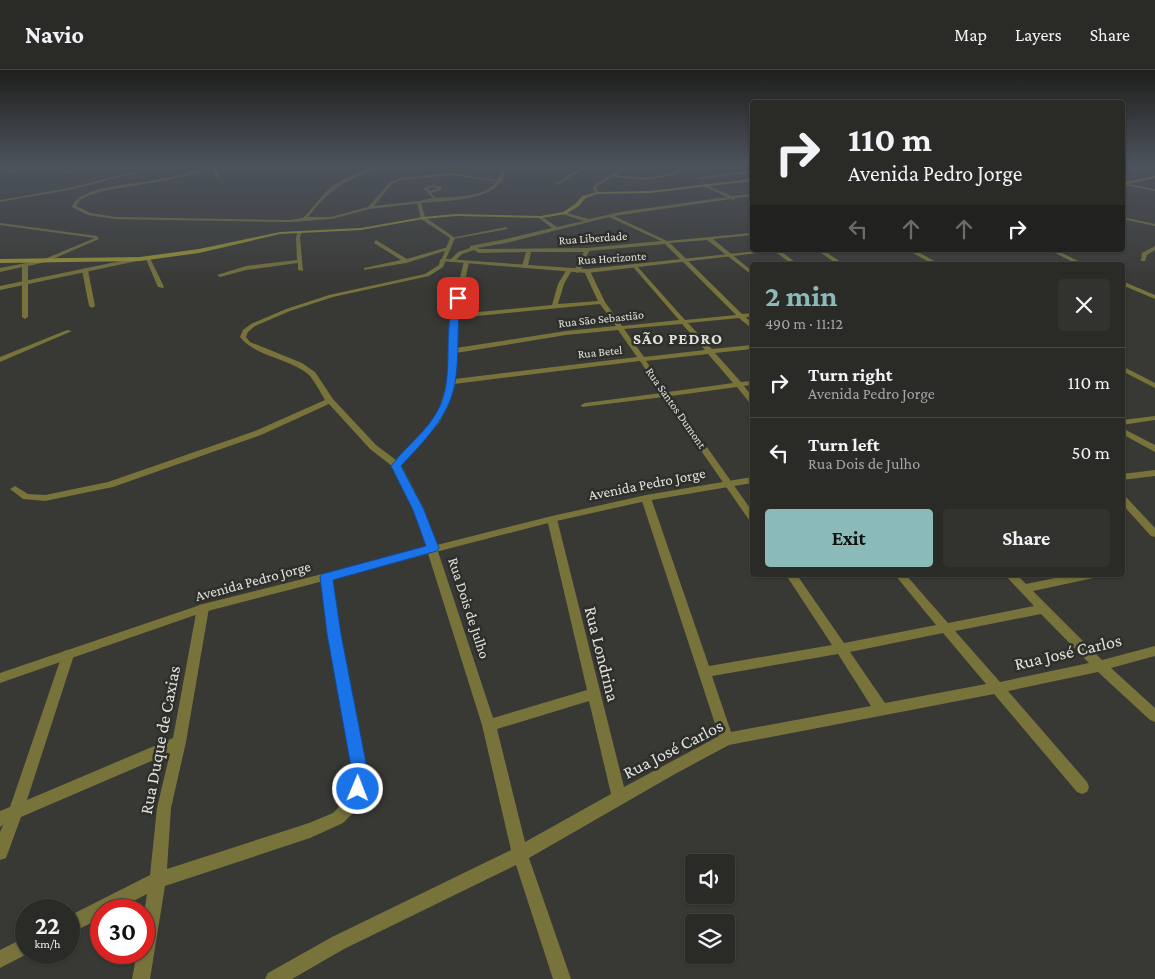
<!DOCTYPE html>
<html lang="en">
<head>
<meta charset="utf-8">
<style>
	:root { --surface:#2a2a27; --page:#32322f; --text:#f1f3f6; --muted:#a5a7a7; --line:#464644; --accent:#8bbbb9 }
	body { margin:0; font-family:"Crimson Pro",serif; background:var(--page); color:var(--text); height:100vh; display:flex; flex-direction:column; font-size:19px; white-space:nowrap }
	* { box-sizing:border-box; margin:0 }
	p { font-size:16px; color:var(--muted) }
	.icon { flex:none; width:28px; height:28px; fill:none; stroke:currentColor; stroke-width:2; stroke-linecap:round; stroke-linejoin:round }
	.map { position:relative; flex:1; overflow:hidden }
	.details { position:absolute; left:750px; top:192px; width:375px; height:315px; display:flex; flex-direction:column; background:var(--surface); border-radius:5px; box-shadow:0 1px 4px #0004,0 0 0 1px var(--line) }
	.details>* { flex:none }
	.guide { position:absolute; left:750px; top:30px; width:375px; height:152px; border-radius:5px; box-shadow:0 1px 4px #0004,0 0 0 1px var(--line); background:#2a2a27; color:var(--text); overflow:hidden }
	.fabs { position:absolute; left:685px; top:784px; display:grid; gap:10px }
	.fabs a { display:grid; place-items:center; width:50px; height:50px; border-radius:5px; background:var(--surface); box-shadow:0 1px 4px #0004,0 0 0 1px var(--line); font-size:25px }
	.speed { position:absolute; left:15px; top:829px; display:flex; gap:10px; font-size:25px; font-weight:700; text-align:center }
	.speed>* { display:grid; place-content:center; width:65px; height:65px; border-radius:50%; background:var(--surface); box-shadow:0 1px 4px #0004,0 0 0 1px var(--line); line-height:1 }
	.speed small { font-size:12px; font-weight:400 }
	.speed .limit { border:8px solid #d22; background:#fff; color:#111 }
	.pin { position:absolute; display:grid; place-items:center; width:42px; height:42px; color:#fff; margin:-21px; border-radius:10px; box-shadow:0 2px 8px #0006 }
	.me { position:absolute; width:55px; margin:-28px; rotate:1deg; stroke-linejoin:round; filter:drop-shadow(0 0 4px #0008) }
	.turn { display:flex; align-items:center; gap:18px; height:105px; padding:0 15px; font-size:22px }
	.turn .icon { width:65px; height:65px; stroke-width:2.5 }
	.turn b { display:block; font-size:35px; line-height:42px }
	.lanes { display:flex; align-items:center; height:48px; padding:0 15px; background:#0003; justify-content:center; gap:25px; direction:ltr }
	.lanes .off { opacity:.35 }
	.round { display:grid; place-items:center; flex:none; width:52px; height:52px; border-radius:5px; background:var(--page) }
	.overview { display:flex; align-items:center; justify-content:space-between; height:85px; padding:0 15px }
	h1 { font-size:30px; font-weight:700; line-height:38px; color:var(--accent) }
	.cta { display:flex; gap:10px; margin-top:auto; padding:10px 15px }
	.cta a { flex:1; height:58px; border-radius:5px; background:var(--accent); color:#111; font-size:20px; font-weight:700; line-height:58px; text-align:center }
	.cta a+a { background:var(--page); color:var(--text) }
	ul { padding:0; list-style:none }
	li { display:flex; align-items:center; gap:15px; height:70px; padding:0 15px; border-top:1px solid var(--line) }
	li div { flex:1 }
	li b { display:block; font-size:19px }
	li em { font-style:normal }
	header { display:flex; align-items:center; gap:30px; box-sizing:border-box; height:70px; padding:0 25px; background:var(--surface); border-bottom:1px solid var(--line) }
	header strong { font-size:24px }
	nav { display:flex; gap:28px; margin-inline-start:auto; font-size:18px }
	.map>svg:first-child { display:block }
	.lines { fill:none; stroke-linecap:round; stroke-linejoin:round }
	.minor { fill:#77733b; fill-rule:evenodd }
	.tertiary { fill:#77733b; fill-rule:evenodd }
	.secondary { fill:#9b9433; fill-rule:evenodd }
	.route { fill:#1a73e8; stroke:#114b97 }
	.labels { text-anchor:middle; stroke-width:5; stroke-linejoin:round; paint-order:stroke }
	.far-street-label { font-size:12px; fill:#e1e1de; stroke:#2e2e2a }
	.street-label { font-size:15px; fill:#e1e1de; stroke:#2e2e2a }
	.far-district-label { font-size:16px; font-weight:bold; letter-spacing:1px; fill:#e1e1de; stroke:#2e2e2a }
	.near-street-label { font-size:18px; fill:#e1e1de; stroke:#2e2e2a }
</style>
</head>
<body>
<header>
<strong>Navio</strong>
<nav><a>Map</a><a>Layers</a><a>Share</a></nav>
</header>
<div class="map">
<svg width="1155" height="909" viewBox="0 0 1155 909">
	<rect width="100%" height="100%" fill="#383834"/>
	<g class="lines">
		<path class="minor" d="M5,94H9L13,101L40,94H45L13,103L9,102Z
			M91,94H96L67,103L64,102Z
			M166,94H171L69,120L0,132V130L69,118Z
			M241,94H251L216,99L219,107L217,108L212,100L151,113L103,121L85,127L79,131L76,136L91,143L115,147L290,150C293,149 299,149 302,148C307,146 322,125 328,120C354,98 396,91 429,94C419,97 406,96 395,97C355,102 332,116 308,147H331L368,137L390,112L400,108L451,103L503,111L501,112L451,105L401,110L392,114L374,136L419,131L421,133L370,139L331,149L290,152L115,149L88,145L72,137C74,132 77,128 82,126C102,115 128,115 150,111C181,106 210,97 241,94Z
			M515,94H519L504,100L501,99Z
			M587,94H591L558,115L555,114Z
			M628,94H632L615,105C632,107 650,109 668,104C677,102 689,93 698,94L687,100L665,107L644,110L612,107L596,117L599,124H597L593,120V116Z
			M722,94H727L702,103L699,102Z
			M752,100V102L699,109L697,108Z
			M1122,113L1155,119V121L1124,115Z
			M704,114L732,126L752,124V126L736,128L734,130L731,129L614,146L667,171L752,163V165L713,169L752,201V205L707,170L670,173L742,244L752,243V247H746L752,254V259L739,248L688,253L712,279L752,275V279L715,283L741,312L752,311V315L744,316L752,326V332H749L737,317L671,326L752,441V451L749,450L664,327L582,337L581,335L585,333L661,323L640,291L454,314L448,336L439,353L401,395L424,439L493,648L587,620L547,449L552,446L557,449L624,717L719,666L641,428L646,425L651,428L709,596L832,575L786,505H797L844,573L936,555L895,505H906L948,553L1034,536L1005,505H1017L1026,514L1070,505H1094L1093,508L1089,509L1033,521L1102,590L1155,576V586L1111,598L1155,638V652L1150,650L1098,602L1008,621L1087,712L1089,717L1087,722L1082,724L1077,722L994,624L729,675L675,704L529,788L571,909H553L516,795L344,879L292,909H265L268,903L332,867L511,780L482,655L414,439L392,396L370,379L329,334L261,365L113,417L45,431L23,429L10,419L15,416L28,424L45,425L108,412L255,361L325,330C320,322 315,311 308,304C289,288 254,286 240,267L243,260L251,254L286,239L329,225L425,204L439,195L440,190L443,188L446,190L443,197L429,206L333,227L290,241L255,256L248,262L246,267L250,272L302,293L315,302L333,329L376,375L396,390L431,352L440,336L447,312L451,246L464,191L469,192L458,244L552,235L558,214L567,199L569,198L572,200L564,214L558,234L598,231L584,201L587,199L590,201L605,232L622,256L679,250L634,198V196L636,195L685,250L736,245L665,174L589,181L580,201L577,203L574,201L584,182H531L528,196L525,198L522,196L526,182L479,183L474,180L462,184L454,192L449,191L458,182L470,178V176L506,169L552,158L539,148L541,146L557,157L584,151L562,144L564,142L589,149L620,142L727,127L703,116ZM609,147L661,171L587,178L480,179L477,178L506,173ZM600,234L616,256L566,261L456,278L457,248ZM682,254L705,280L644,287L624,259ZM618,260L637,287L455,309L456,283L566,265ZM708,284L733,313L668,322L646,291ZM1041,544L1089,593L1000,612L955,561ZM943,563L986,614L885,633L850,582ZM838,584L871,636L731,662L712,606ZM589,631L611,724L525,772L497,659Z
			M432,115L442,117L441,120L431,123L437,129L435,130L423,118ZM432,117L438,118L430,121L428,119Z
			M1122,147L1155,154V156L1122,149Z
			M0,153L97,166L99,169L46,192L28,196V247L25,249L22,247V197L0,202V198L42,190L95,168L0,155Z
			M506,157L508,159L453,169L451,168Z
			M298,161L302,162L300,167L303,201L298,200V193L246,200L220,207L217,205L246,196L297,190L296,167Z
			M376,170L407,189L448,177L451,179L406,193L364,200V198L401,190L374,173Z
			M1155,176V180L1147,185L1145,191H1141L1142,183Z
			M773,180H779L799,195H793Z
			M817,180H823L845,195H838Z
			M908,180H915L941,195H934Z
			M145,187L150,188L164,217L163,218L158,217Z
			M85,198L88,200L95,236L92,238L89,236L82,200Z
			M67,260L72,261L0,292V287Z
			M1122,296L1155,313V318L1122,301Z
			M1122,358L1155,375V382L1122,364Z
			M1155,400V406L1122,410V404Z
			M1122,425L1125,426L1155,458V467L1151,466L1122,434Z
			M326,503L330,504L331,507L340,564L368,708L360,736L343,753L310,768L165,816L150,909H132L137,882H144V844L147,824L116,840H101V848L69,864V846L150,805L157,738L170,683L21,747L6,788L0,790V762L3,755L0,757V741L10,737L62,585L64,581L68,580L72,581L74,585L27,730L173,668L197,538L199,535L203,534L207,535L209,538L186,672L171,738L167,799L309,753L333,743L349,727L354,708L328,564L321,507L322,504Z
			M26,867V882H31L0,898V880Z"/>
		<path class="tertiary" d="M486,94H491L505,99C504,103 504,107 502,110C490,131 443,131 421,133L425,147L455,168L446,189L587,199L767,180H784L587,203L441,191L450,168L421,149L417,132C441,122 494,136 501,100Z
			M1049,180H1056L1086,195H1079Z
			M140,187L142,188V190L0,220V216Z
			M1122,211L1155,225V229L1122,215Z
			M1155,346V350L1122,355V350Z
			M752,407V413L646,431L552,452L204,542L0,613V603L203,534L552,446L646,425Z"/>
		<path class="secondary" d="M1155,106V108L1122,115V113Z
			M752,109V111L650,123L598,124L586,128L579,136L566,144L541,148L456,146L423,149L361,160L280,164L199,183L140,191L0,193V189L140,187L199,179L280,162L361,158L423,147L456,144L541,146L563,142L575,134L582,126L598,122L650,121Z"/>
	</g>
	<linearGradient id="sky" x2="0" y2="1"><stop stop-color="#1f1f1d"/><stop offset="0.43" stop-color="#4d535c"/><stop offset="1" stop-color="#4d535c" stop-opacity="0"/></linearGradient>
	<rect width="1155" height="221" fill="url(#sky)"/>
	<path class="route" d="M456,226L461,228C456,256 460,285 455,313C449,347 424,371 401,396L424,440L439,478L437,481L333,510L341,564L369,708L364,725L358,727L352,725L350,719L353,708L327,564L320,507L322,504L326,503L426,476L413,440L391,396C407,375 429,360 440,336C455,302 441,261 456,226Z"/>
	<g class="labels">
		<g class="far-street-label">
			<text transform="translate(593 168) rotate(-4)" y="4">Rua Liberdade</text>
			<text transform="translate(612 188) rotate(-4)" y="4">Rua Horizonte</text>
			<text transform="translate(601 249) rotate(-6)" y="4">Rua São Sebastião</text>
			<text transform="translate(600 282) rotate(-6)" y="4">Rua Betel</text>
			<text transform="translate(676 338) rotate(55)" y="4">Rua Santos Dumont</text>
		</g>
		<g class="street-label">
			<text transform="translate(647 414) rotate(-11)" y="5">Avenida Pedro Jorge</text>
			<text transform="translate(253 511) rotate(-15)" y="5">Avenida Pedro Jorge</text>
			<text transform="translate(469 538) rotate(72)" y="5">Rua Dois de Julho</text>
		</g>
		<g class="far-district-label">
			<text x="678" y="274">SÃO PEDRO</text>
		</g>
		<g class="near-street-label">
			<text transform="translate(1068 582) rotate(-13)" y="6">Rua José Carlos</text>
			<text transform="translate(602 584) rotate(76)" y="6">Rua Londrina</text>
			<text transform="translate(160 670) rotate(-79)" y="6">Rua Duque de Caxias</text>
			<text transform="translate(673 679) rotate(-27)" y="6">Rua José Carlos</text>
		</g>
	</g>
</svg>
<div class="fabs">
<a><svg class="icon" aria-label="sound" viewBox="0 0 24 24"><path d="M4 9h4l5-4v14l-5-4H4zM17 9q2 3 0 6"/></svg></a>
<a><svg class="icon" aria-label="layers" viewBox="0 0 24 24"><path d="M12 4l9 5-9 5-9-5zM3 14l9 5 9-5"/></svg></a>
</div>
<div class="speed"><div>22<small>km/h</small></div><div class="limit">30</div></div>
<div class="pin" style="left:458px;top:228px;background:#d93025"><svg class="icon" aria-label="arrive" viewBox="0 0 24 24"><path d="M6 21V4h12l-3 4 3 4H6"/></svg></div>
<svg class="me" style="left:358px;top:719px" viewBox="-20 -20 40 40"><circle r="17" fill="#1a73e8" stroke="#fff" stroke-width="3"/><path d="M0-11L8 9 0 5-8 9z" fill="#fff"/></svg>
<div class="guide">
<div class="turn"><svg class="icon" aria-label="right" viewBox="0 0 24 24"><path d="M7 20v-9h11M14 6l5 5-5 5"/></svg><div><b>110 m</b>Avenida Pedro Jorge</div></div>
<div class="lanes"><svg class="icon off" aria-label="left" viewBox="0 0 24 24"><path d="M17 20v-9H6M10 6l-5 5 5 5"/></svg><svg class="icon off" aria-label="ahead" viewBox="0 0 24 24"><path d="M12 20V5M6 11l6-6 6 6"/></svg><svg class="icon off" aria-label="ahead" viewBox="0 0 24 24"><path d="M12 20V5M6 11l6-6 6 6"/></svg><svg class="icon" aria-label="right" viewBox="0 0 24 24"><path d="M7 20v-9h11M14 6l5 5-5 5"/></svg></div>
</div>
<section class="details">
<div class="overview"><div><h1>2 min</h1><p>490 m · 11:12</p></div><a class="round"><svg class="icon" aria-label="close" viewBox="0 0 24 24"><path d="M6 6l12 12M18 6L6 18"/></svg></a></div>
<ul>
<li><svg class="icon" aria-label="right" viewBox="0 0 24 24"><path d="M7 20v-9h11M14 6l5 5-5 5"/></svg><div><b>Turn right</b><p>Avenida Pedro Jorge</p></div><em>110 m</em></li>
<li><svg class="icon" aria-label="left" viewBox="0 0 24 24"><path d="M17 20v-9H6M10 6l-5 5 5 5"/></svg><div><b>Turn left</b><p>Rua Dois de Julho</p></div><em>50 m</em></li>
</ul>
<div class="cta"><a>Exit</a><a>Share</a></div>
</section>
</div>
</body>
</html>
